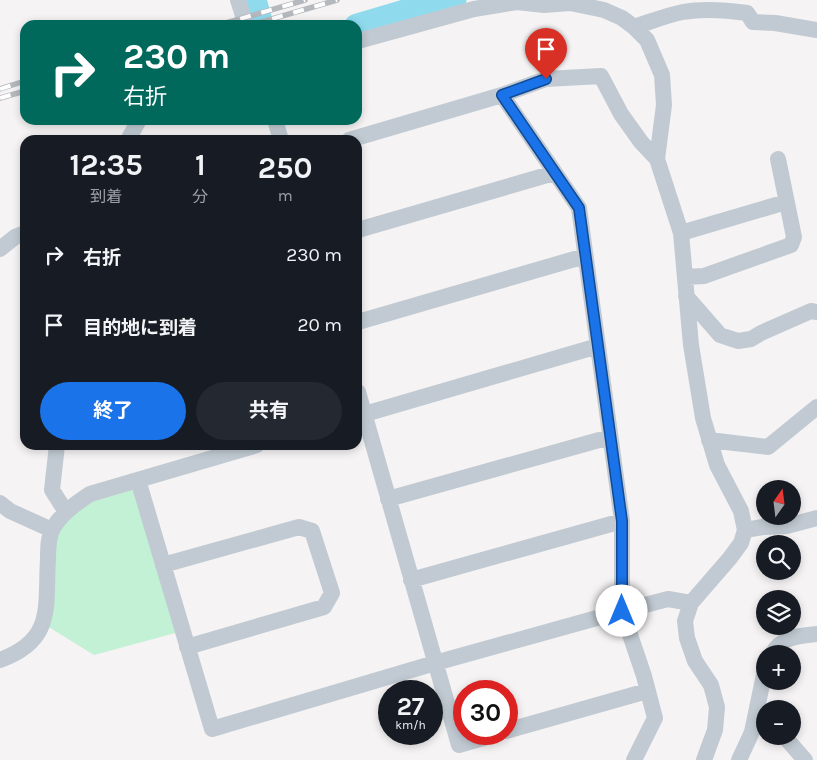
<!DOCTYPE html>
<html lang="ja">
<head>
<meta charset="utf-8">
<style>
	:root { --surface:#171b24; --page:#242831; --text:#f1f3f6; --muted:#9ea1a6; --accent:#1a73e8 }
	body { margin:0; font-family:Karla,"Noto Sans JP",sans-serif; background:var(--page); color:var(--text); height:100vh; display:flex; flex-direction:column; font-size:19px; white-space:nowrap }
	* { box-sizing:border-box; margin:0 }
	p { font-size:16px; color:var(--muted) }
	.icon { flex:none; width:28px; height:28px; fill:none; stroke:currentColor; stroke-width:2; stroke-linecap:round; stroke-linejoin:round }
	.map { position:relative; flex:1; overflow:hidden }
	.details { position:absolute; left:20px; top:135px; width:342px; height:315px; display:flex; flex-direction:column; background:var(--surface); border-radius:15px; box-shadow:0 2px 8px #0003 }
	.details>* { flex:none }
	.guide { position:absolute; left:20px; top:20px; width:342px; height:105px; border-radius:15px; box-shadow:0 2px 8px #0003; background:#00695c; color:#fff; overflow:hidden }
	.needle { width:32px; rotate:14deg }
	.fabs { position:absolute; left:756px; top:480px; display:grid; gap:10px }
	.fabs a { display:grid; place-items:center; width:45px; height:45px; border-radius:50%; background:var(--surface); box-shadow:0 2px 8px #0003; font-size:25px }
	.speed { position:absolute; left:378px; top:680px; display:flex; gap:10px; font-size:25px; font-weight:700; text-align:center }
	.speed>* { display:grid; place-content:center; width:65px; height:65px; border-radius:50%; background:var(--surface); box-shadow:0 2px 8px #0003; line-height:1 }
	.speed small { font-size:12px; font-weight:400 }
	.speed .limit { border:8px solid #d22; background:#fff; color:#111 }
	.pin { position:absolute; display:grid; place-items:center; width:42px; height:42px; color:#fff; margin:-51px -21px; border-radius:50% 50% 50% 0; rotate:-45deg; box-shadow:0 0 5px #0007 }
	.pin .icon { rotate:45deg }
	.me { position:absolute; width:55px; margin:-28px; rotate:0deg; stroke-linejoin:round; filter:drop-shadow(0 0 4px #0008) }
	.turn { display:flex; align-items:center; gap:18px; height:105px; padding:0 20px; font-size:22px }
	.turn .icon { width:65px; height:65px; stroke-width:2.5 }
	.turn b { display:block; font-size:35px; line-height:42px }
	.eta { display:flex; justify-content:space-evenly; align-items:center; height:85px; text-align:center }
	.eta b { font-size:30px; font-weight:700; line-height:35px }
	.button { display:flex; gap:10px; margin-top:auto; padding:10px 20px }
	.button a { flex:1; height:58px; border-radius:30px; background:var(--accent); color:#fff; font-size:20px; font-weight:700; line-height:58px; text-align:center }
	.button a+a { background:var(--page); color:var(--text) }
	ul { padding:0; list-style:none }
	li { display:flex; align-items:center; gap:15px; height:70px; padding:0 20px }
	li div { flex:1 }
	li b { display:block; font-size:19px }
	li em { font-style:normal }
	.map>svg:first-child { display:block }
	.green { fill:#c3f1d5 }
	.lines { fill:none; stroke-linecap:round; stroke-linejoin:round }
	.river { stroke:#90daee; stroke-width:29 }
	.minor { stroke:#c1cad2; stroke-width:16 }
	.rail-casing { stroke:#b5b8bd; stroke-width:5.5 }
	.rail { stroke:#fff; stroke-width:4; stroke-dasharray:11; stroke-linecap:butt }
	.route-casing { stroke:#114b97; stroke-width:12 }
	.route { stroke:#1a73e8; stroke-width:9 }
</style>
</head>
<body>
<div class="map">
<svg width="817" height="760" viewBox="0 0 817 760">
	<rect width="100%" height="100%" fill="#f5f3f3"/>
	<path class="green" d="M147,484L179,632L94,655L47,626L52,544L75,507Z"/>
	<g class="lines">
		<path class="river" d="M252,0L259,25
			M358,28L452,0"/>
		<path class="minor" d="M238,0L246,25
			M634,27C650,22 667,15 683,12C705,8 726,10 747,13L753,22L775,23L817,30
			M358,41L474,9L517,2L544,5L570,3L604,10L622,18L634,27L647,40L662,75L664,105L657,159
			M502,95L579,208L622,521V611L644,676L655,718L634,760
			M275,120L281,140
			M128,140L139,120
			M349,140L502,95L546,79L601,76L621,114L641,142L657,159L681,233L691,345L703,418L717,465L741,511L745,530L741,543L730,558L691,603L685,621L687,638L695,661L711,685L717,707L715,730L704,760
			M358,230L554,173
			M681,233L786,202
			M0,249L15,237L25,233
			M686,277L704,276L791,245L794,237L778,159
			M686,296L720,335L738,341L751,339L761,333L811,311L817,312
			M358,322L585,256
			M358,392L459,745L497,734
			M358,416L598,346
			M709,440L768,447L817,407
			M57,445L52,490L66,512
			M138,480L212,729L435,663L622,611L668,599L691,603
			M388,499L610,437
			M0,503L10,511L52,530
			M745,530L763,527L787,526L817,518
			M163,565L299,527L312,531L332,593L324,607L187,647
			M411,580L622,521
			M772,654C782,636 799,636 817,634
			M0,660C55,640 45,607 48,559C48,549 48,537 53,528C62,513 75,504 90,494L257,445
			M506,731L647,691
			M784,736L805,760
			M739,760L752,732L765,670"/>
		<defs>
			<path id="rail" d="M219,25L305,0
				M251,25L337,0
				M0,89L25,81
				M0,98L25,91"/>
		</defs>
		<use href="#rail" class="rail-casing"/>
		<use href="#rail" class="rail"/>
	</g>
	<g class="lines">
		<defs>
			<path id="route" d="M546,79L502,95L579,208L622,521V611"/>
		</defs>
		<use href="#route" class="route-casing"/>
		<use href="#route" class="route"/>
	</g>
</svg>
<div class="fabs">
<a><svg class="needle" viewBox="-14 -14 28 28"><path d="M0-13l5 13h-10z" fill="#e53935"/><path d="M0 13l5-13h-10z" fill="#9ea1a6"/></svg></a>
<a><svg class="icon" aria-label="search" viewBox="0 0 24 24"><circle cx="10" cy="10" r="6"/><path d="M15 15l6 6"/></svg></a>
<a><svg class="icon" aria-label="layers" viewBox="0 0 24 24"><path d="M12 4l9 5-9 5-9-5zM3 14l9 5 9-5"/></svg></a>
<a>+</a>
<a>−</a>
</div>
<div class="speed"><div>27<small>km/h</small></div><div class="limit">30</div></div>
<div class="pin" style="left:546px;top:79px;background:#d93025"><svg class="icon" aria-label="arrive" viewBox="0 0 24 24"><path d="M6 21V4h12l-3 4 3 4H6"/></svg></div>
<svg class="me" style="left:622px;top:611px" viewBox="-20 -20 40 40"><circle r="19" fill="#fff"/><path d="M0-13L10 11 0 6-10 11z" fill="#1a73e8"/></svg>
<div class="guide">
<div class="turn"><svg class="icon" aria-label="right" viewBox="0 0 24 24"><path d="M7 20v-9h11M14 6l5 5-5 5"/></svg><div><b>230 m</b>右折</div></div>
</div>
<section class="details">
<div class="eta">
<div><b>12:35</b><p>到着</p></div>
<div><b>1</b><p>分</p></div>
<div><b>250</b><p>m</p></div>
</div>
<ul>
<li><svg class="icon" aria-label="right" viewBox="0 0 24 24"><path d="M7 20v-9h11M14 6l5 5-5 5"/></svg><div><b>右折</b></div><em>230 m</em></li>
<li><svg class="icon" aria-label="arrive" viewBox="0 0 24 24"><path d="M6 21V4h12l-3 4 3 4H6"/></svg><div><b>目的地に到着</b></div><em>20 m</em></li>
</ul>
<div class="button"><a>終了</a><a>共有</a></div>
</section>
</div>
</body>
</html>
